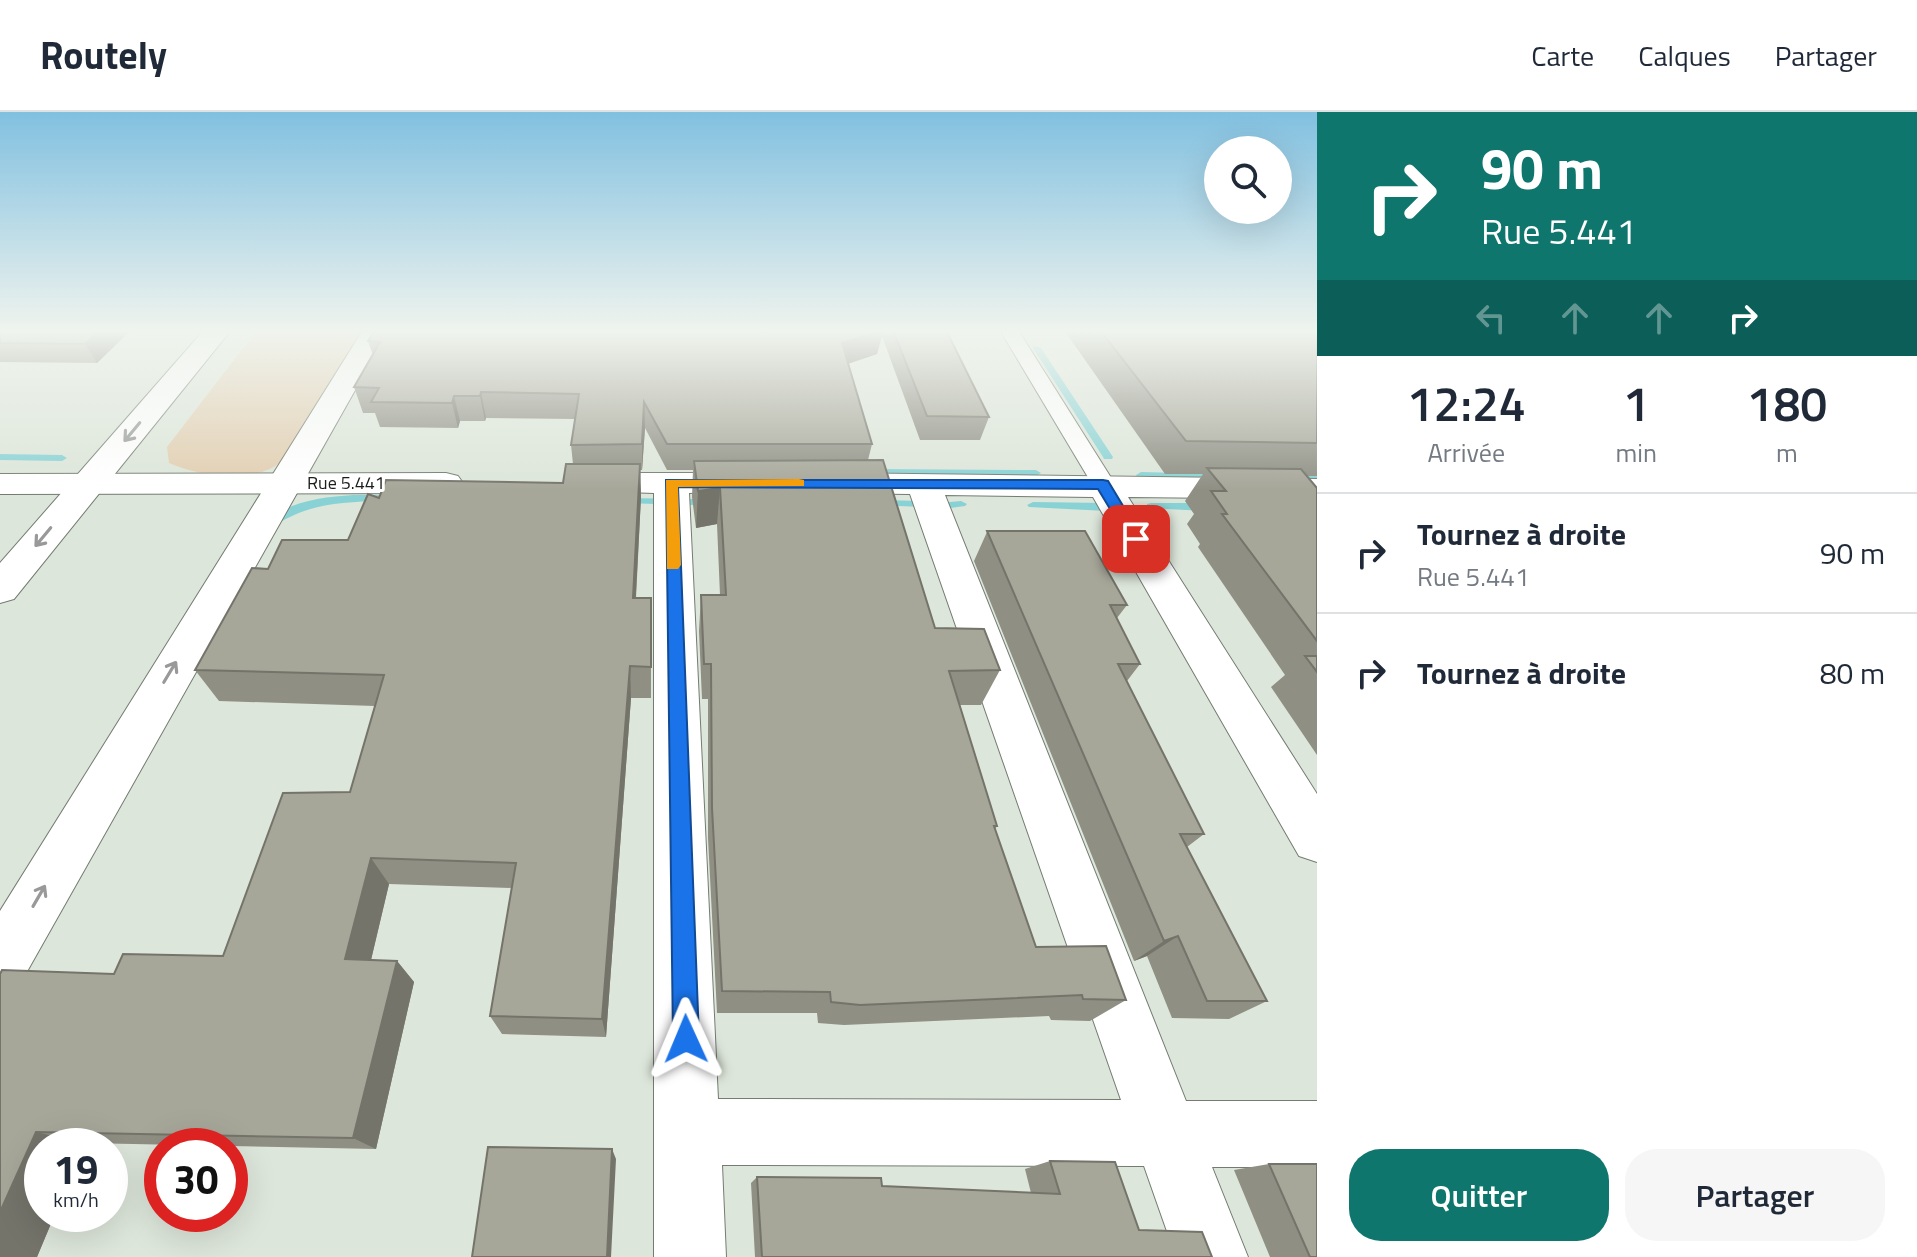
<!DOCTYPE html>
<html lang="fr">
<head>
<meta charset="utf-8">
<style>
	:root { --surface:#fff; --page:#f6f6f7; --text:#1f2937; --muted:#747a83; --line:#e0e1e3; --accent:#0f766e }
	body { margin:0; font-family:"Titillium Web",sans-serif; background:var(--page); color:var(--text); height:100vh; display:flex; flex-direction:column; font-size:30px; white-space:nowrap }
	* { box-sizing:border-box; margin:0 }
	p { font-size:26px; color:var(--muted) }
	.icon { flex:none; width:44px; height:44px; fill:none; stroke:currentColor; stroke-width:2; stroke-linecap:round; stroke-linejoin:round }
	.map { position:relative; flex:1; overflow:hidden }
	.drawer { display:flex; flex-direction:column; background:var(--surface); width:600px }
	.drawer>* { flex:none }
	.banner { background:#0f766e; color:#fff; overflow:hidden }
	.buttons { position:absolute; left:1204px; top:24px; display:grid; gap:16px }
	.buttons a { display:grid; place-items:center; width:88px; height:88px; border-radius:50%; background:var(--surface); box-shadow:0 8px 32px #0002; font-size:40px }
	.speed { position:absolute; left:24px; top:1016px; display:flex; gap:16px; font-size:40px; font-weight:700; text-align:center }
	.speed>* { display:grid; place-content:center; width:104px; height:104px; border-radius:50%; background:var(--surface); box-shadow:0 8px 32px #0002; line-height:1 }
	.speed small { font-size:20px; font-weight:400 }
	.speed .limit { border:12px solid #d22; background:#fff; color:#111 }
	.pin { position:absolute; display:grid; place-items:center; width:68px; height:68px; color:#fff; margin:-34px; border-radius:16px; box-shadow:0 4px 12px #0006 }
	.me { position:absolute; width:88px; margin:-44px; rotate:359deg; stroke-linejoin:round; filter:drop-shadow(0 0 6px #0008) }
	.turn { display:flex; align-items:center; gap:28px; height:168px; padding:0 32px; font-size:36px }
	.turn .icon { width:104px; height:104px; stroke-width:2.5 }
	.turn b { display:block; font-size:56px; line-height:68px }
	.lanes { display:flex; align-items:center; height:76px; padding:0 32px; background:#0003; justify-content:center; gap:40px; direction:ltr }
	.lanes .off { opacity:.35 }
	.eta { display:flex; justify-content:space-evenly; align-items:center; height:136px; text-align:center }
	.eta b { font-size:48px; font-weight:600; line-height:56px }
	.action { display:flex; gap:16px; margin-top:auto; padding:16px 32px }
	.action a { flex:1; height:92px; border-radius:32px; background:var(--accent); color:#fff; font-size:32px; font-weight:600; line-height:92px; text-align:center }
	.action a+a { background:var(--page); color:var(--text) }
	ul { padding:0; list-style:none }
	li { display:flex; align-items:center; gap:24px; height:120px; padding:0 32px; border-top:2px solid var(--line) }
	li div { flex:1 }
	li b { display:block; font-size:30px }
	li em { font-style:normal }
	header { display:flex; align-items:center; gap:48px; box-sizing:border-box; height:112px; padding:0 40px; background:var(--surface); border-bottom:2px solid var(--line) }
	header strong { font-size:38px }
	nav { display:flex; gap:44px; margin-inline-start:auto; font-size:28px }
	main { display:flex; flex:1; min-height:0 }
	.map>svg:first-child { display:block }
	.green { fill:#e2ceb1 }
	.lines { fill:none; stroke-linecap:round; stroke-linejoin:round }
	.stream { fill:#88d2d5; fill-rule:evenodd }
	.service-casing { stroke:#747c72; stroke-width:2 }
	.minor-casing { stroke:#747c72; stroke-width:2 }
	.secondary-casing { stroke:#747c72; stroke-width:2 }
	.service { fill:#fff; fill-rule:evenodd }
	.minor { fill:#fff; fill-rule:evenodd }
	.secondary { fill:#fff; fill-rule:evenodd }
	.wall { fill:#8f8f84 }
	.shaded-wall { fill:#74746b }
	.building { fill:#a6a699; stroke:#74746b; stroke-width:2 }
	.oneway { stroke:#989998 }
	.route { fill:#1a73e8; stroke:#114b97; stroke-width:2 }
	.slow { fill:#f59e0b }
	.labels { text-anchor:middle; stroke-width:6; stroke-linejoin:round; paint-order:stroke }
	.far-street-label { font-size:18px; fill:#1a1d19; stroke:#fff }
</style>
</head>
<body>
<header>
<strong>Routely</strong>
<nav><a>Carte</a><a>Calques</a><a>Partager</a></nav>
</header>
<main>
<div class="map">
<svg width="1317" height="1145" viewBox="0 0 1317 1145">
	<rect width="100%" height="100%" fill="#dde6da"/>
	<path class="green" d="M257,218H363C342,255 312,322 282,349C255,373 198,364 169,351L167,335Z"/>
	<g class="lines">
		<path class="stream" d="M1034,234L1041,236L1113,345L1112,347H1104L1103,345L1033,236Z
			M0,342L62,343L67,346L62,349L0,348Z
			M874,357L1036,358L1041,361L1036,364L870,362L869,360Z
			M1141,360L1221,362L1226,365L1221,368L1137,365L1136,363Z
			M1290,362L1317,363V369L1286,367V363Z
			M353,383H382L388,386L382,389C343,390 309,391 276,413L272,414L266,410C289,389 323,385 353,383Z
			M624,386L693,387L699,390L693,393L620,391L618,389Z
			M880,388L922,389L928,392L922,395L876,393V389Z
			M961,389L967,392L965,394L950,396L953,404L951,407H943L937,393L939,391Z
			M1033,390L1106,391L1112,395L1106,399L1029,395L1027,393Z
			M1151,391H1206L1212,395L1206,399L1147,396V392Z"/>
		<defs>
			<path id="service" d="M1000,218H1018L1115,372L1111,377H1095Z"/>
			<path id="minor" d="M446,361L458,364L463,371L458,378L446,381L0,382V362Z
				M582,361H754L766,364L771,371L766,378L689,381L718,987L1121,988L910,382L830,381L818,378L813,371L818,364L830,361L1317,367V387L1128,385L1317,682V750L1299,744L1093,385L945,383L1186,989H1317V1055H1212L1248,1145H1176L1144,1054L722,1053L726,1145H654V381L570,378L565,371L570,364Z"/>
			<path id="secondary" d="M204,218H231L14,487L0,491V451Z
				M363,218H389L20,872L0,881V799Z"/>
		</defs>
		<use href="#service" class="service-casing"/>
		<use href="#minor" class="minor-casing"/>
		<use href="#secondary" class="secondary-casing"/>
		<use href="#service" class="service"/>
		<use href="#minor" class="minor"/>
		<use href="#secondary" class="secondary"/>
	</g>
	<path class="wall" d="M0,218H131L97,251L0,250Z
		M375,218H946L989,305L980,328H920L882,224L877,242L848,252L872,332L868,348L935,516L1000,558L981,593H959L997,714L995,717L1036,835L1126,888L1090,909L1051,908L1049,904L844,913L818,911L817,901H717L708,726V587H702L699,519L701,483H720L717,412L696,416L692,385L693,358H667L645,316L642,358H640L641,385L636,486H651V586H631L606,925L502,922L490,904L512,776L389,772L371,848L397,849L414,870L376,1037L84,1031L82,1034H42L55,1102L37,1145H0V862H114L223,844L350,680L375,594L219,589L195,558L268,457L348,428L379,386L563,371L573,352L571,333L575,307L486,306L485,309H460L458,316L380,315L375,301H363L354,275L373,243L368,229Z
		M1064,218H1317V364H1307L1317,376V643L1271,575L1285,563L1198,435L1200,432L1187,412L1194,402L1185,389L1203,362H1165Z
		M987,420L1127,493L1117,506L1140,552L1127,569L1204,722L1187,735L1267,889L1229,907L1172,906L1147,844L1134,849L974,449Z
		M1050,1049L1139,1118L1212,1145H755L751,1071L757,1065L882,1074L1031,1081L1025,1057Z
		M1269,1052L1317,1145H1270L1234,1058Z"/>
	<path class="shaded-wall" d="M100,218H131L97,251L85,232Z
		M883,218L877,242L837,255L842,231Z
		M481,280L486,306L485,309L480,284Z
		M454,284L460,309L458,316L452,291Z
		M644,290L645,316L642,358V332Z
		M640,352L641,385L634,518L633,486Z
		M720,376L717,412L696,416L698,379Z
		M630,554L631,586L606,925L602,907Z
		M371,746L389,772L366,869L345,847Z
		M1178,824L1147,844L1134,849L1164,829Z
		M397,849L414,870L376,1037L353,1026Z
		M36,1020L84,1031L82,1034H42V1102H55L37,1145H0V1100Z
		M612,1037L616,1047L611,1145H607Z"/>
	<path class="building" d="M0,218H100L85,232L0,231Z
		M375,218H883L842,231L872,332H667L644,290L642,332L571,333L579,282L481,280L480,284H454L452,291L371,290L379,276L354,275L380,230L368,229Z
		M893,218H946L989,305L927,304Z
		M1100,218H1317V331L1186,329Z
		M883,348L935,516L984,517L1000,558L949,559L997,714H994L1036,835L1106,834L1126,888L1083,887L1082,883L860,893L831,890L830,880L722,879L712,696L711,552H704L701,483H726L720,376L698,379L694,349Z
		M566,352H640L633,486H651V555L630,554L602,907L490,904L516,751L371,746L345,847L397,849L353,1026L36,1020L0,1100V862L2,858L114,862L123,842L223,844L283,681L350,680L384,563L195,558L252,456L268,457L282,428H348L368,382L379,386L386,368L563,371Z
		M1207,356L1301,357L1317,376V529L1222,402H1227L1211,379H1226Z
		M987,419H1085L1127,493H1110L1140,552H1118L1204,722H1180L1267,889H1207L1178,824L1164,829Z
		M1305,544H1317V560Z
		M488,1035L612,1037L607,1145H472Z
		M1050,1049L1115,1050L1139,1118L1202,1120L1212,1145H762L757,1065L881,1066L882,1074L1060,1082Z
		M1269,1052H1317V1145H1310Z"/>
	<defs><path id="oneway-shaft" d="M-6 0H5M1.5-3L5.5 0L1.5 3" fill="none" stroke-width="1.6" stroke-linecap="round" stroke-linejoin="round" transform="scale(2)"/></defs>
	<g class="oneway">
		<use href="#oneway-shaft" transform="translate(132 320) rotate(130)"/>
		<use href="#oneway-shaft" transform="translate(43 425) rotate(130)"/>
		<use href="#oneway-shaft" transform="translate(170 560) rotate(-59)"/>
		<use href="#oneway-shaft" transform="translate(39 784) rotate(-60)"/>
	</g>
	<linearGradient id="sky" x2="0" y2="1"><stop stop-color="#81c0e0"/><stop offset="0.58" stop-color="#f0f4ee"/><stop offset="1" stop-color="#f0f4ee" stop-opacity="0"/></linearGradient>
	<rect width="1317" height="378" fill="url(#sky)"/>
	<path class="route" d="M666,368H1103L1108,369L1143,427L1136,432L1130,430L1098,377L678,375L699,927L695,936L686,940L677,936L673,927Z"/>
	<path class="slow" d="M799,367L804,368V374L678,375L681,453L678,457H667L666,368Z"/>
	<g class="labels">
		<g class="far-street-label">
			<text x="346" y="377">Rue 5.441</text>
		</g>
	</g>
</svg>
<div class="buttons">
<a><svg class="icon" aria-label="search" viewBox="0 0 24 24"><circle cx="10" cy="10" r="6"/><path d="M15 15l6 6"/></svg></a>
</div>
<div class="speed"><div>19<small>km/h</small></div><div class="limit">30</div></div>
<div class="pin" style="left:1136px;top:427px;background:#d93025"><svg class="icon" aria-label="arrive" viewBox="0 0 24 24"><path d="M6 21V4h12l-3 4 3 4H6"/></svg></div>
<svg class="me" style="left:686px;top:927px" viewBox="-20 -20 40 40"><path d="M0-17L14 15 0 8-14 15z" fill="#1a73e8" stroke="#fff" stroke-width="4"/></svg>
</div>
<section class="drawer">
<div class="banner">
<div class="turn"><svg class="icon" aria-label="right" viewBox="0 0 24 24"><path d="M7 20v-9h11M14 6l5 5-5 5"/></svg><div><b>90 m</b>Rue 5.441</div></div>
<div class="lanes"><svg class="icon off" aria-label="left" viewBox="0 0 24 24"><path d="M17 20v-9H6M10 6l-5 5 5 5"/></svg><svg class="icon off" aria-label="ahead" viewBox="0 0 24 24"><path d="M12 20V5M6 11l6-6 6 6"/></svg><svg class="icon off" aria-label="ahead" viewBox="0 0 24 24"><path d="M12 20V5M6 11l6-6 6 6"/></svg><svg class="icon" aria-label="right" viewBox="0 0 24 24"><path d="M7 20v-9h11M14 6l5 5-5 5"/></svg></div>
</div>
<div class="eta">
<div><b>12:24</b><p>Arrivée</p></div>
<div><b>1</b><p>min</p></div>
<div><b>180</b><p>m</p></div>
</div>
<ul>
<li><svg class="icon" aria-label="right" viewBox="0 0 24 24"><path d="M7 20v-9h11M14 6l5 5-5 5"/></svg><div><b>Tournez à droite</b><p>Rue 5.441</p></div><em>90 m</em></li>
<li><svg class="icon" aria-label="right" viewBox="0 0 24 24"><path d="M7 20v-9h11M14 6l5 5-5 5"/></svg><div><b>Tournez à droite</b></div><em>80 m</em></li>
</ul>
<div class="action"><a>Quitter</a><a>Partager</a></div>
</section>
</main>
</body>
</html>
